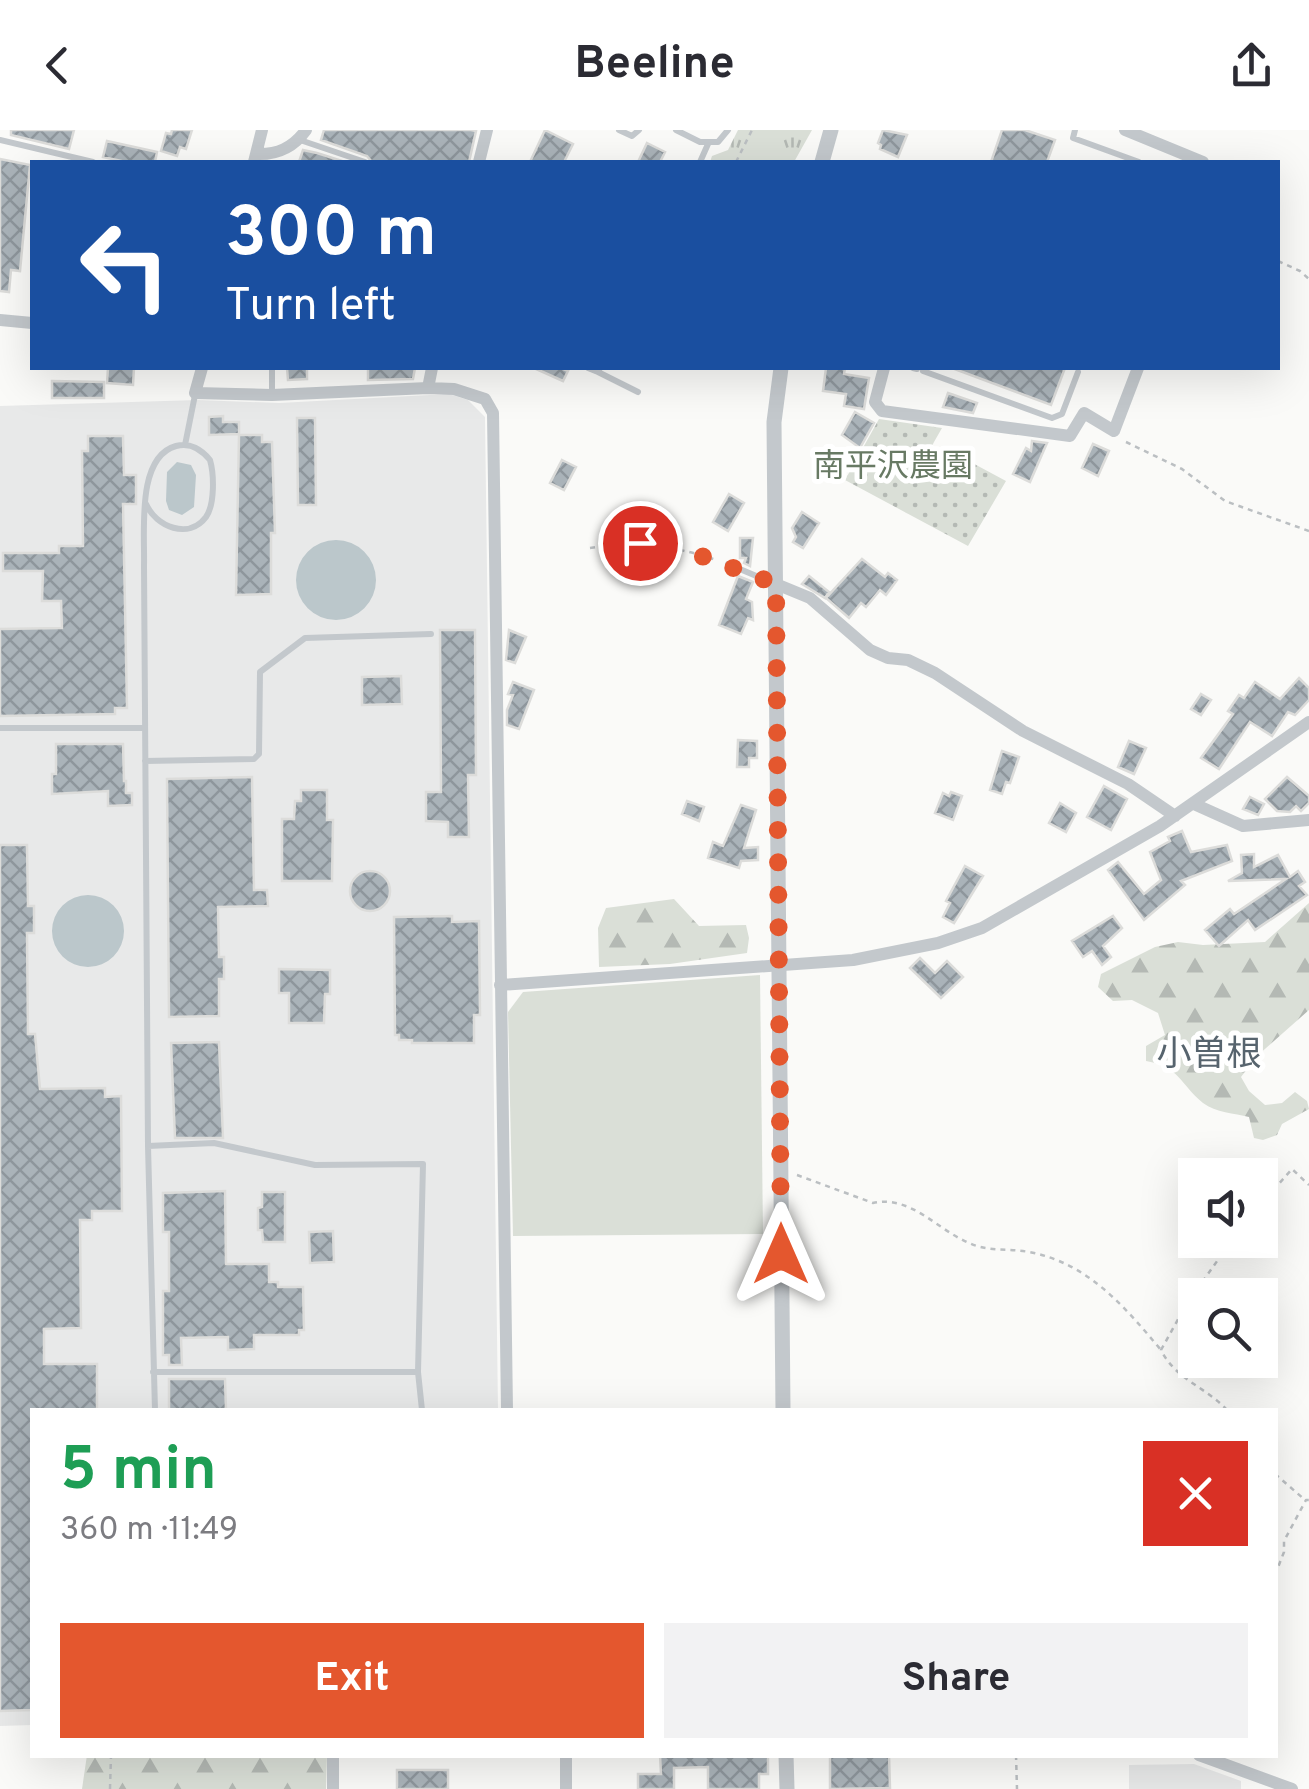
<!DOCTYPE html>
<html lang="en">
<head>
<meta charset="utf-8">
<style>
	:root { --surface:#fff; --page:#f2f2f3; --text:#2b2b33; --muted:#7c7c81; --accent:#e4572e }
	body { margin:0; font-family:Overpass,"Noto Sans JP",sans-serif; background:var(--page); color:var(--text); height:100vh; display:flex; flex-direction:column; font-size:38px; white-space:nowrap }
	* { box-sizing:border-box; margin:0 }
	p { font-size:32px; color:var(--muted) }
	.icon { flex:none; width:55px; height:55px; fill:none; stroke:currentColor; stroke-width:2; stroke-linecap:round; stroke-linejoin:round }
	.map { position:relative; flex:1; overflow:hidden }
	.sheet { position:absolute; left:30px; top:1278px; width:1248px; height:350px; display:flex; flex-direction:column; background:var(--surface); border-radius:0px; box-shadow:0 10px 40px #0002 }
	.sheet>* { flex:none }
	.hud { position:absolute; left:30px; top:30px; width:1250px; height:210px; border-radius:0px; box-shadow:0 10px 40px #0002; background:#1a4fa0; color:#fff; overflow:hidden }
	.fabs { position:absolute; left:1178px; top:1028px; display:grid; gap:20px }
	.fabs a { display:grid; place-items:center; width:100px; height:100px; border-radius:0px; background:var(--surface); box-shadow:0 10px 40px #0002; font-size:50px }
	.pin { position:absolute; display:grid; place-items:center; width:85px; height:85px; color:#fff; margin:-42px; border:5px solid #fff; border-radius:50%; box-shadow:0 2px 10px #0007 }
	.me { position:absolute; width:110px; margin:-55px; rotate:0deg; stroke-linejoin:round; filter:drop-shadow(0 0 8px #0008) }
	.turn { display:flex; align-items:center; gap:35px; height:210px; padding:0 30px; font-size:45px }
	.turn .icon { width:130px; height:130px; stroke-width:2.5 }
	.turn b { display:block; font-size:70px; line-height:85px }
	.round { display:grid; place-items:center; flex:none; width:105px; height:105px; border-radius:0px; background:var(--page) }
	.headline { display:flex; align-items:center; justify-content:space-between; height:170px; padding:0 30px }
	h1 { font-size:60px; font-weight:700; line-height:75px; color:#1e9e55 }
	.cta { display:flex; gap:20px; margin-top:auto; padding:20px 30px }
	.cta a { flex:1; height:115px; border-radius:0px; background:var(--accent); color:#fff; font-size:40px; font-weight:700; line-height:115px; text-align:center }
	.cta a+a { background:var(--page); color:var(--text) }
	header { display:flex; justify-content:space-between; align-items:center; height:130px; padding:0 30px; background:var(--surface); font-size:45px; font-weight:700 }
	.map>svg:first-child { display:block }
	.built { fill:#e8e9e9 }
	.grass { fill:url(#grass-tufts) }
	.forest { fill:url(#forest-firs) }
	.garden { fill:url(#garden-dots) }
	.pitch { fill:#dadfd7 }
	.water { fill:#bbc7cb }
	.building { fill:url(#building-cross-hatch); stroke:#dcdcda; stroke-width:2.5 }
	.lines { fill:none; stroke-linecap:round; stroke-linejoin:round }
	.path { stroke:#bbbfc2; stroke-width:2.5; stroke-dasharray:5 5; stroke-linecap:butt }
	.service { stroke:#c3c8cc; stroke-width:6 }
	.minor { stroke:#c3c8cc; stroke-width:12 }
	.tertiary { stroke:#c3c8cc; stroke-width:15 }
	.route { stroke:#e4572e; stroke-width:18; stroke-dasharray:0 32.4 }
	.labels { text-anchor:middle; stroke-width:10; stroke-linejoin:round; paint-order:stroke }
	.park-label { font-size:32px; fill:#687a64; stroke:#fff }
	.neighbourhood-label { font-size:35px; fill:#57646e; stroke:#fff }
</style>
</head>
<body>
<header><svg class="icon" aria-label="back" viewBox="0 0 24 24"><path d="M15 5l-7 7 7 7"/></svg>Beeline<svg class="icon" aria-label="share" viewBox="0 0 24 24"><path d="M12 15V3M7 8l5-5 5 5M5 13v7h14v-7"/></svg></header>
<div class="map">
<svg width="1309" height="1659" viewBox="0 0 1309 1659">
	<defs>
		<pattern id="grass-tufts" width="24" height="20" patternUnits="userSpaceOnUse" patternTransform="scale(2.5)"><rect width="24" height="20" fill="#dadfd7"/><path d="M3 7l-1-3M5 7V3M7 7l1-3M15 17l-1-3M17 17v-4M19 17l1-3" fill="none" stroke="#b4b9b4"/></pattern>
		<pattern id="forest-firs" width="22" height="20" patternUnits="userSpaceOnUse" patternTransform="scale(2.5)"><rect width="22" height="20" fill="#dadfd7"/><path d="M5 1l3.5 6h-7zM16 11l3.5 6h-7z" fill="#b4b9b4"/></pattern>
		<pattern id="garden-dots" width="8" height="8" patternUnits="userSpaceOnUse" patternTransform="scale(2.5)"><rect width="8" height="8" fill="#dadfd7"/><path d="M2 2h.1M6 6h.1" fill="none" stroke="#b4b9b4" stroke-width="1.8" stroke-linecap="round"/></pattern>
		<pattern id="building-cross-hatch" width="8" height="8" patternUnits="userSpaceOnUse" patternTransform="scale(2.5)"><rect width="8" height="8" fill="#aab3b9"/><path d="M0 0l8 8M0 8l8-8" fill="none" stroke="#8e969c"/></pattern>
	</defs>
	<rect width="100%" height="100%" fill="#fafaf8"/>
	<path class="built" d="M449,264L468,270L485,287L498,1280H32V1595L0,1596V276L198,270L279,273Z
		M1194,1634L1241,1651V1659H1129V1635Z"/>
	<path class="grass" d="M738,0H812L794,32H710L712,26L728,20Z"/>
	<path class="forest" d="M674,769L699,796L746,795L749,808L747,823L670,834L599,837L598,798L606,778Z
		M1309,773V880L1257,926L1241,947L1249,961L1265,975L1282,973L1295,962L1307,971L1309,979L1282,994L1277,1005L1263,1010L1254,1008L1249,987C1234,983 1216,983 1203,973C1179,953 1180,937 1146,931V916L1165,905L1158,883L1132,870L1113,871L1098,857L1101,844L1155,817L1178,812L1203,815L1265,812Z
		M87,1625H327L326,1659H82Z"/>
	<path class="garden" d="M879,289L942,298L926,326L956,343L965,329L1006,351L968,416L845,350Z"/>
	<path class="pitch" d="M760,845L763,1104L513,1106L508,882L523,862Z"/>
	<path class="water" d="M177,332L191,335L196,345L194,377L182,385L169,380L166,371L167,342Z
		M296 450a40 40 0 1 1 80 0a40 40 0 1 1-80 0Z
		M52 801a36 36 0 1 1 72 0a36 36 0 1 1-72 0Z"/>
	<path class="building" d="M11,0H74L69,19L11,5Z
		M172,0H192L186,19L180,17L177,26L161,21L166,3L171,4Z
		M324,0H471L476,1L469,32H372L367,26L321,10Z
		M545,0L573,14L564,32H530Z
		M883,0L907,5L898,27L880,19L881,15L878,13Z
		M1002,0H1025L1055,10L1047,32H991Z
		M107,11L157,22L155,32H126L103,27Z
		M647,13L665,22L660,32H638Z
		M303,20L317,23L345,32H299Z
		M0,29L30,35L20,141L11,140L9,162L0,161Z
		M108,238H134L133,255L107,253Z
		M287,238H307V249L288,250Z
		M368,238H415L413,249L368,250Z
		M534,238H561L568,241L563,251Z
		M826,238H845L844,244L869,248L864,279L844,276L846,264L823,261Z
		M952,238H1065L1051,275Z
		M52,251L104,252V268H52Z
		M948,263L977,273L973,283L943,277Z
		M855,282L874,293L860,318L842,305Z
		M223,286V292H239V304L209,305V287Z
		M297,288H315L316,375H298Z
		M239,305H262V312H272L275,403H271V464L236,465Z
		M88,306H123L124,345H136V374H123L127,578H115V584L0,586V499L62,498L61,471H42L43,441H3V423H59V416H83L82,321H88Z
		M1032,311L1047,313L1030,352L1013,344L1026,318L1031,321Z
		M1093,314L1109,321L1098,346L1082,338Z
		M562,330L576,337L564,360L550,353Z
		M729,364L744,373L728,401L713,392Z
		M802,382L819,393L803,418L793,412L796,407L792,398Z
		M740,408H753L750,436L744,433L746,428H740Z
		M862,429L885,447L888,443L897,450L886,465L880,460L866,477L861,473L849,488L826,468Z
		M738,446L753,452L746,469L752,472L753,490L748,488L741,504L719,495Z
		M809,446L829,462L825,468L802,454Z
		M440,500H475L476,645H468L469,707H448V692L426,691V662H441Z
		M509,500L526,507L515,533L506,530Z
		M401,546L402,574L362,575V547Z
		M1299,548L1309,558V570L1295,585L1288,582L1272,606L1250,592L1219,639L1201,628L1233,584L1228,581L1239,565L1244,568L1255,552L1280,569Z
		M513,552L534,560L519,599L507,595V580L513,565L508,564Z
		M1201,564L1211,570L1201,585L1191,579Z
		M738,610L757,611V628H749V637H737Z
		M1129,611L1146,618L1134,644L1118,637Z
		M56,614H123L124,651H126V663H132V675L108,676V661L52,664V644H56Z
		M1002,621L1019,627L1010,653L1006,652L1002,664L990,660Z
		M252,647L254,760H267L268,776L218,777L219,827H224V849H219V886L169,887L167,649Z
		M1287,647L1309,666V673L1301,681L1296,676L1290,682L1277,681L1265,669Z
		M1104,656L1127,669L1111,700L1087,687Z
		M301,660H327V690H333L332,751H282V689H294L295,671H301Z
		M951,662L962,666L953,690L935,683L943,663L949,666Z
		M1250,667L1264,674L1258,685L1243,679Z
		M687,671L704,677L699,691L682,684Z
		M1060,673L1076,683L1066,702L1049,693Z
		M741,675L756,680L744,718L758,717V730L741,731L739,738L708,728L713,712L723,716Z
		M1182,701L1191,722L1227,715L1232,731L1181,751L1185,755L1144,790L1108,740L1118,732L1144,764L1161,750L1150,722L1170,711L1168,707Z
		M0,715H27L28,776H34V803H27L28,904H35L40,959L105,958V967L121,966L122,1081H92V1090H80L81,1198L44,1199V1234H97V1280H32V1580L0,1581Z
		M1254,724V737L1278,725L1290,747L1298,741L1305,752L1299,756L1307,765L1255,800L1248,790L1219,816L1205,800L1230,779L1234,784L1286,749L1228,751L1242,743L1241,725Z
		M965,736L983,746L954,793L943,787L950,773L946,771Z
		M350 761a20 20 0 1 1 40 0a20 20 0 1 1-40 0Z
		M452,786V792L479,791L480,885H474V913H412V910H399V905H395L394,787Z
		M1113,786L1122,798L1103,816L1111,827L1102,835L1092,821L1083,827L1072,811Z
		M920,828L935,843L947,831L963,847L941,868L910,838Z
		M279,839L330,840V864H325L324,893H289V863H279Z
		M219,912L223,1008H175L171,913Z
		M225,1061L226,1134H269V1152H278V1157H303L304,1200H299V1205H254V1219L228,1220V1207L181,1208L182,1235H169V1225H163V1161H169V1102H163V1063Z
		M262,1062H285V1112H263L262,1100H258V1078L262,1077Z
		M333,1101L334,1132L310,1133L309,1102Z
		M169,1249H225L226,1280H169Z
		M660,1625H765L768,1627V1644H759V1659H708V1637L674,1638V1659H638V1644H661Z
		M830,1625H889L890,1658L830,1659Z
		M397,1640H448V1659H397Z"/>
	<g class="lines">
		<path class="path" d="M736,32L752,0
			M1278,131L1300,141L1309,149
			M1126,312L1182,339L1225,371L1309,401
			M590,418C635,412 673,415 716,430
			M797,1045L873,1073C911,1065 936,1099 969,1113C988,1122 1008,1118 1029,1122C1088,1133 1124,1176 1161,1220
			M1260,1075L1292,1039L1309,1055
			M1227,1280C1206,1257 1176,1250 1161,1220L1186,1175L1232,1110
			M1275,1344L1304,1369
			M1275,1445L1284,1422V1411L1306,1370H1309
			M1016,1625L1017,1659
			M110,1659L111,1625"/>
		<path class="service" d="M619,0L632,6L639,0
			M676,0L700,12H718L728,0
			M1075,0L1073,8L1139,32
			M0,10L93,32
			M300,10L365,32
			M700,32L708,14
			M588,238L598,242L600,238
			M913,238L917,239
			M923,241L1052,288L1062,284L1078,242
			M598,242L638,262
			M272,265V238
			M185,315L195,265
			M146,374C156,397 189,410 206,387C215,374 214,344 210,330C202,320 190,312 176,316C136,327 145,402 144,436L148,1016L155,1280
			M728,434L773,453
			M0,598H145
			M145,631L254,629L259,624L260,542L305,508L431,504
			M148,1016L214,1013L315,1035L423,1034L418,1242L422,1280
			M153,1242H418"/>
		<path class="minor" d="M1125,0L1203,32
			M256,24C277,25 293,18 306,0
			M254,32L262,0
			M479,32L487,0
			M0,190L32,193
			M202,238L195,263L272,265L428,258L454,259L485,269L493,283L507,1280
			M884,238L875,272L882,281L1070,306L1084,283L1114,301L1138,238
			M428,258L432,238
			M776,454L810,468L870,520L888,528L908,530L935,543L1023,601L1128,654L1175,686
			M1194,674L1243,696L1309,690
			M500,855L853,830L938,813L982,798L1160,696L1309,592
			M333,1625V1659
			M566,1625V1659
			M1199,1625L1292,1659"/>
		<path class="tertiary" d="M822,32L831,0
			M781,238L774,292L783,1280
			M786,1625L787,1659"/>
	</g>
	<g class="lines">
		<path class="route" d="M640,413L680,418L776,454L781,1124"/>
	</g>
	<g class="labels">
		<g class="park-label">
			<text x="893" y="346">南平沢農園</text>
		</g>
		<g class="neighbourhood-label">
			<text x="1209" y="935">小曽根</text>
		</g>
	</g>
</svg>
<div class="fabs">
<a><svg class="icon" aria-label="sound" viewBox="0 0 24 24"><path d="M4 9h4l5-4v14l-5-4H4zM17 9q2 3 0 6"/></svg></a>
<a><svg class="icon" aria-label="search" viewBox="0 0 24 24"><circle cx="10" cy="10" r="6"/><path d="M15 15l6 6"/></svg></a>
</div>
<div class="pin" style="left:640px;top:413px;background:#d93025"><svg class="icon" aria-label="arrive" viewBox="0 0 24 24"><path d="M6 21V4h12l-3 4 3 4H6"/></svg></div>
<svg class="me" style="left:781px;top:1124px" viewBox="-20 -20 40 40"><path d="M0-17L14 15 0 8-14 15z" fill="#e4572e" stroke="#fff" stroke-width="4"/></svg>
<div class="hud">
<div class="turn"><svg class="icon" aria-label="left" viewBox="0 0 24 24"><path d="M17 20v-9H6M10 6l-5 5 5 5"/></svg><div><b>300 m</b>Turn left</div></div>
</div>
<section class="sheet">
<div class="headline"><div><h1>5 min</h1><p>360 m · 11:49</p></div><a class="round" style="background:#d93025;color:#fff"><svg class="icon" aria-label="close" viewBox="0 0 24 24"><path d="M6 6l12 12M18 6L6 18"/></svg></a></div>
<div class="cta"><a>Exit</a><a>Share</a></div>
</section>
</div>
</body>
</html>
